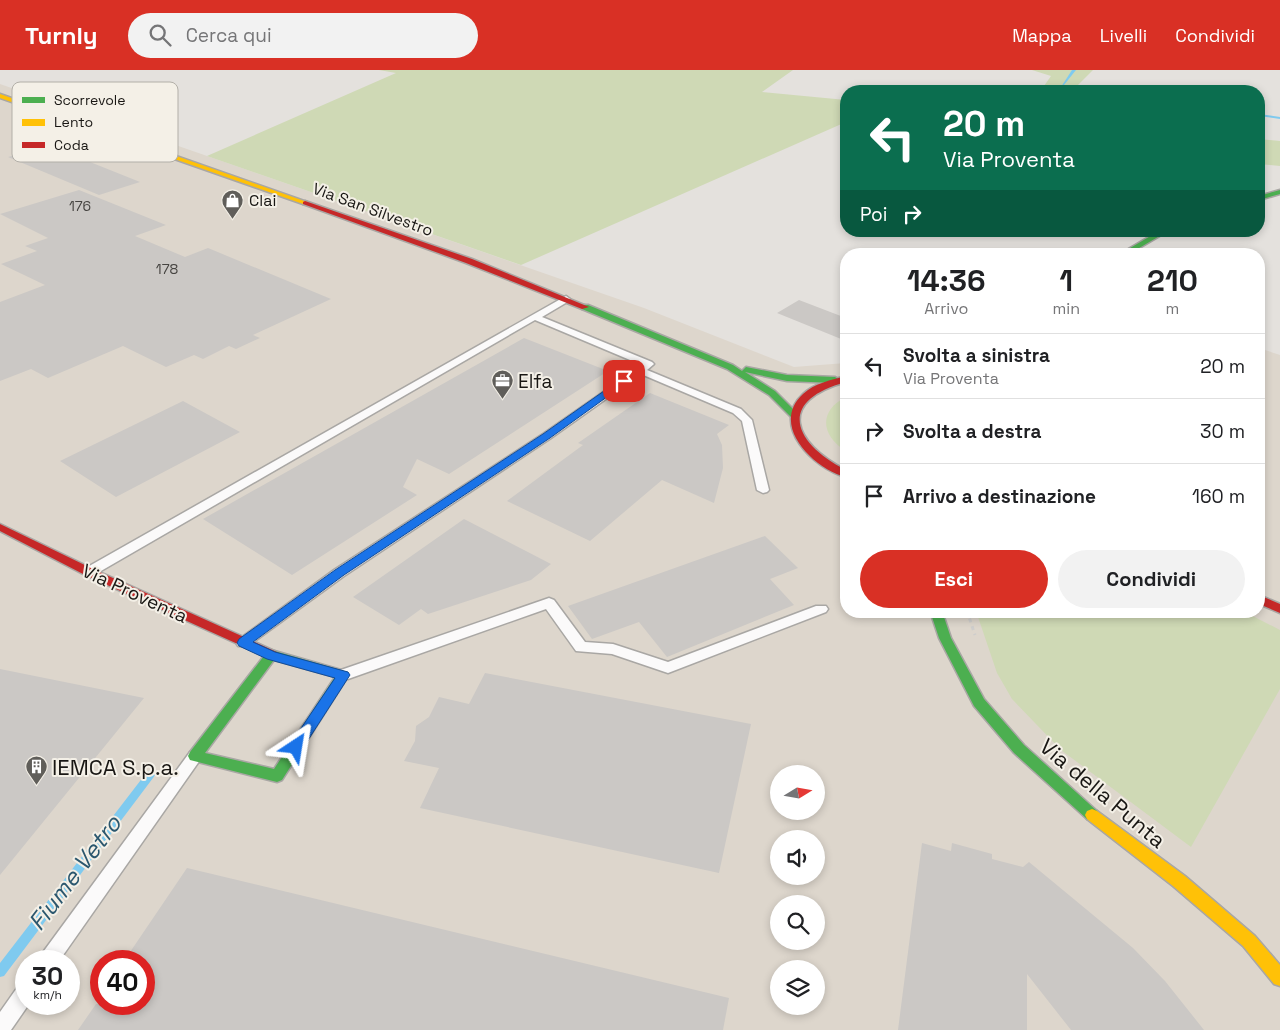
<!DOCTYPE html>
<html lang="it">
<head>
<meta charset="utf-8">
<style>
	:root { --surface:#fff; --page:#f2f2f2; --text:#202124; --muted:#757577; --line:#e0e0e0; --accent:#d93025 }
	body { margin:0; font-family:"Space Grotesk",sans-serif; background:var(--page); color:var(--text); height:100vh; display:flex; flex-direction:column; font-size:19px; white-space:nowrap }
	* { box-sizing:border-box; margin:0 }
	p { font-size:16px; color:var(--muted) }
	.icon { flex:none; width:28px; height:28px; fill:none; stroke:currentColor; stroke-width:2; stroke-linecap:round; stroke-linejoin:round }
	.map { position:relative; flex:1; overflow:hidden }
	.drawer { position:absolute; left:840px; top:178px; width:425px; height:370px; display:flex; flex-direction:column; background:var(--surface); border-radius:20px; box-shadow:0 2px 8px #0003 }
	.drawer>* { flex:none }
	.hud { position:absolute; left:840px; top:15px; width:425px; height:152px; border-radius:20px; box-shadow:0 2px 8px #0003; background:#0b6e4f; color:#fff; overflow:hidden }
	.needle { width:32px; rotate:79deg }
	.tools { position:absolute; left:770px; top:695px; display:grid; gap:10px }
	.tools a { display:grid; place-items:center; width:55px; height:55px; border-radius:50%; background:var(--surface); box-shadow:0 2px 8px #0003; font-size:25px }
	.speed { position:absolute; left:15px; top:880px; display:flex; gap:10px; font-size:25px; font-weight:700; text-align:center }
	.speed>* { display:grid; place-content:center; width:65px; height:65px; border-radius:50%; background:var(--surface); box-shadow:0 2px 8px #0003; line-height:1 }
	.speed small { font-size:12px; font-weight:400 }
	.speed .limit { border:8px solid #d22; background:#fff; color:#111 }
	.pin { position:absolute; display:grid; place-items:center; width:42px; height:42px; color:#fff; margin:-21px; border-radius:10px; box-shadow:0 2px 8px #0006 }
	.me { position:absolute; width:55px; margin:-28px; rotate:33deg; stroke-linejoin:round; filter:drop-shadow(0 0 4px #0008) }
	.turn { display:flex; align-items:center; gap:18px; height:105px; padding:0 20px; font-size:22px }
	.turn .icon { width:65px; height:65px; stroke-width:2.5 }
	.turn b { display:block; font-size:35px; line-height:42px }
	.then { display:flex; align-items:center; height:48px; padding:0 20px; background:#0003; gap:10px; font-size:19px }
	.eta { display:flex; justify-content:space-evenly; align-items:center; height:85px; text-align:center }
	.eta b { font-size:30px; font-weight:600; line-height:35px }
	.action { display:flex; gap:10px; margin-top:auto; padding:10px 20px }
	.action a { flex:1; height:58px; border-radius:30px; background:var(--accent); color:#fff; font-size:20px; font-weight:600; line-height:58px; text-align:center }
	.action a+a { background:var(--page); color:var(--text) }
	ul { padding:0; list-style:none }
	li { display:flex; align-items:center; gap:15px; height:65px; padding:0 20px; border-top:1px solid var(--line) }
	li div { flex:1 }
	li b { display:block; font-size:19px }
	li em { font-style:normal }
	header { display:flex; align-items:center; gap:30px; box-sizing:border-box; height:70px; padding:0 25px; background:var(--accent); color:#fff }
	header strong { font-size:24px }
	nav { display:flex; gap:28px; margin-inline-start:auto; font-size:18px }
	.search { width:350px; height:45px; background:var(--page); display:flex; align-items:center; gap:12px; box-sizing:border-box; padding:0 18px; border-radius:28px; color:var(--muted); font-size:19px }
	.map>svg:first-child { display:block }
	.built { fill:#ddd6cc; fill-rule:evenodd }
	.green { fill:#cfd9b5 }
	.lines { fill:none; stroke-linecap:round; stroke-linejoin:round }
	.stream { fill:#7fcaef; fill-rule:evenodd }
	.building { fill:#cbc8c5 }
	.lane-casing { stroke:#a9a7a4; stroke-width:3 }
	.fast-casing { stroke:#a9a7a4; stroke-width:3 }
	.slow-casing { stroke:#a9a7a4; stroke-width:3 }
	.jam-casing { stroke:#a9a7a4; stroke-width:3 }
	.path { stroke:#cecdcc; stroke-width:3; stroke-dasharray:4 4; stroke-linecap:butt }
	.lane { fill:#fbfafa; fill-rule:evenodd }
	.fast { fill:#4caf50; fill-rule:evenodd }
	.slow { fill:#ffc107; fill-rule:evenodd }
	.jam { fill:#c62828; fill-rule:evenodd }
	.route { fill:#1a73e8; stroke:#114b97 }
	.labels { text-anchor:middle; stroke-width:4; stroke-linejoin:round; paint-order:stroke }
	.far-number-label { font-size:14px; fill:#464441 }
	.far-poi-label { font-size:16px; fill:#191714; stroke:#f4f0e7; text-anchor:start }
	.far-street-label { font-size:16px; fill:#191714; stroke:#f4f0e7 }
	.poi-label { font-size:19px; fill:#191714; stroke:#f4f0e7; text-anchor:start }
	.street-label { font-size:19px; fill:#191714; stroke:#f4f0e7 }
	.near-poi-label { font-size:22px; fill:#191714; stroke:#f4f0e7; text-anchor:start }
	.near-street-label { font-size:22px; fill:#191714; stroke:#f4f0e7 }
	.near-water-label { font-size:24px; font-style:italic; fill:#2b576e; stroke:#f4f0e7 }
	.key { fill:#f4f0e7; stroke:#b2afa8; stroke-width:1 }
	.key-label { font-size:14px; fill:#191714 }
</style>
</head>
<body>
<header>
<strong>Turnly</strong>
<div class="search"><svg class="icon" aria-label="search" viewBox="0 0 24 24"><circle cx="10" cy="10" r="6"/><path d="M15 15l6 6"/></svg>Cerca qui</div>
<nav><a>Mappa</a><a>Livelli</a><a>Condividi</a></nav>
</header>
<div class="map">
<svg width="1280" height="960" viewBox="0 0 1280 960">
	<rect width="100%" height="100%" fill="#e4e1dd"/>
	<path class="built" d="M0,14L644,238L794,297L846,293V541H1259V278L1280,285V960H0ZM779,704H816V741H779ZM779,769H816V806H779ZM779,834H816V871H779ZM26,891H69V934H26ZM101,891H144V934H101ZM779,899H816V936H779Z"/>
	<path class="green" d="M379,0H793L762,22L846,30V52L521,195L207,86L396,3Z
		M1032,0H1093L1077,16L1109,21H1072L1044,16L1051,6Z
		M1259,69L1280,71V96L1259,94Z
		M846,327V381C821,366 818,341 846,327Z
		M976,541H1243L1280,560V619L1191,777L1061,680L1012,629L997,603Z"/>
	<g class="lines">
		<path class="stream" d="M1072,0H1076L1064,15L1093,20L1095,21L1061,17Z
			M1259,44L1280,47V49L1259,46Z
			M150,701L153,702L155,705L153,708L4,906L0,907V893L147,702Z"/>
	</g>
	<path class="building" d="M50,76L140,112L99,125L8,87Z
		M79,120L166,155L135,166L185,187L208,178L331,229L253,265L260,268L236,279L229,276L203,289L194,285L166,297L123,276L48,308L31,299L0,311V232L45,215L1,194L37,181L25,176L48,168L0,144Z
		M799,230L846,248V271L777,243Z
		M524,268L608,301L449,404L417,389L403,417L417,425L292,505L203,449Z
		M650,323L729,355L717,364L722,375L723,398L714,433L662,410L590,471L507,431L583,375L578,373Z
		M183,331L240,362L116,427L60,391Z
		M464,449L551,494L531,510L428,544L421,539L399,555L353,527Z
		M765,466L798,498L770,509L794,535L667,587L639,552L592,569L568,536Z
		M0,599L144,628L0,805Z
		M485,603L751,654L719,803L420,738L439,698L404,691L415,671L416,656L429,647L439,627L469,634Z
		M922,773L951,781L952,773L992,784V789L1023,797L1029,792L1133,878L1165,911L1204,960H1071L1027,904V960H898Z
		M187,798L729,928L723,960H78L96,934H144V891H124Z"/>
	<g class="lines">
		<defs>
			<path id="lane" d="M566,226L570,229L569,231L542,247L652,292L654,294L647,300L741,339L752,350L769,420L767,422L763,423L757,420L742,351L733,343L641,304L551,368L344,506L248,576H238L236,573L238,570L334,500L543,364L642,295L535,250L94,505L89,506L83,502L84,499Z
				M549,528L554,530L585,572L613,574L668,592L816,536H826L828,539L826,542L668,603L612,584L576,581L546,539L348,609L343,610L338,609L336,605L338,601Z
				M195,680L200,682L203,686L200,690L59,891H39L41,885L190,682Z
				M26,913V934H29L11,960H0V942L19,915Z"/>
			<path id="fast" d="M1280,120V124L1259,130V126Z
				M1159,161H1168L1129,184H1120Z
				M582,235H588L733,295L742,301L746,297L787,305L835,307L839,310L835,313L787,311L745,302L775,321L799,345L797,347H791L769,325L727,299L582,239Z
				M930,541H942L951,568L984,629L1024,675L1097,741L1099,745L1097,749L1092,751L1087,749L1014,683L974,636L939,568Z
				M271,580L348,602L349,605L282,710L277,712L190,690L188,686L190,682L267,582ZM274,590L335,607L274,699L205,683Z"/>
			<path id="slow" d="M0,24L307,132L308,133L303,134L0,28Z
				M1092,739L1097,741L1185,806L1255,866L1280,895V916L1274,914L1243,876L1173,816L1087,749L1085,745L1087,741Z"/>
			<path id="jam" d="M305,131L472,189L589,237L582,239L466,193L303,134V132Z
				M846,306V312C776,331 793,373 846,400V407C814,399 769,355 803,324C815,313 831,310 846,306Z
				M0,454L93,499L279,583L281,586L279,589H271L85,505L0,461Z
				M1259,525L1280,534V543L1259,534Z"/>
		</defs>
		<use href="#lane" class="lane-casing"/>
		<use href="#fast" class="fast-casing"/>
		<use href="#slow" class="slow-casing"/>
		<use href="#jam" class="jam-casing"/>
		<path class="path" d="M967,541L975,565"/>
		<use href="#lane" class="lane"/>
		<use href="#fast" class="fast"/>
		<use href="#slow" class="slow"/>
		<use href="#jam" class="jam"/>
	</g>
	<path class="route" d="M621,309H627L629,311L550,368L344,505L253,572L275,582L348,602L350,605L301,681L296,683L291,681L289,677L291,673L335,608L267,589L239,576L237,573L239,569L335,500L543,364Z"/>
	<defs>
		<symbol id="shop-pin" viewBox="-11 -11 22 30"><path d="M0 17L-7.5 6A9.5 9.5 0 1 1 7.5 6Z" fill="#605e5a" stroke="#f4f0e7"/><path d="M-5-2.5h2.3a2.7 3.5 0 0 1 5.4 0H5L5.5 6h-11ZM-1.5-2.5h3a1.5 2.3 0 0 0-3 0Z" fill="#fff"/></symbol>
		<symbol id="office-pin" viewBox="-11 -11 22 30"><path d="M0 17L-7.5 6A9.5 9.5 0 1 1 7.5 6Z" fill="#605e5a" stroke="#f4f0e7"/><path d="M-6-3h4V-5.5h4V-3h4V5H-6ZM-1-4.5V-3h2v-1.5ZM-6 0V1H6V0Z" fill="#fff"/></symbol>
		<symbol id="building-pin" viewBox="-11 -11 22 30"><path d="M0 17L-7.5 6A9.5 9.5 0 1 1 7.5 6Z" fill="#605e5a" stroke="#f4f0e7"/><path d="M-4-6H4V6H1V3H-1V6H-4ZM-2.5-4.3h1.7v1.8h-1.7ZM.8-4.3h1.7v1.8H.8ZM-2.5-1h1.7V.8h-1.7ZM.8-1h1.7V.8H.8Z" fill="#fff"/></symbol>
	</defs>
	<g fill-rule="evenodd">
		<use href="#shop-pin" x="220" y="118" width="25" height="34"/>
		<use href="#office-pin" x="490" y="298" width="25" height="34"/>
		<use href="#building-pin" x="24" y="684" width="25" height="34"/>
	</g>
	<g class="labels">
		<g class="far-number-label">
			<text x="80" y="141">176</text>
			<text x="167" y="204">178</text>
		</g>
		<g class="far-poi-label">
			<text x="249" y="136">Clai</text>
		</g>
		<g class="far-street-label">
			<text transform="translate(373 139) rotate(20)" y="6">Via San Silvestro</text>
		</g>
		<g class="poi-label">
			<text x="518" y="318">Elfa</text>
		</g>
		<g class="street-label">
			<text transform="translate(135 523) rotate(25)" y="7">Via Proventa</text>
		</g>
		<g class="near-poi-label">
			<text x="52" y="705">IEMCA S.p.a.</text>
		</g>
		<g class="near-street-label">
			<text transform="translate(1103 723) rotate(40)" y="8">Via della Punta</text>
		</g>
		<g class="near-water-label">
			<text transform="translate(75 803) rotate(-53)" y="8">Fiume Vetro</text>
		</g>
	</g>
	<rect x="12" y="12" width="166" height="80" rx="8" class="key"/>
	<rect x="22" y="27" width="23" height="6" fill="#4caf50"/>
	<rect x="22" y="49" width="23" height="7" fill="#ffc107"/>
	<rect x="22" y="72" width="23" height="6" fill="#c62828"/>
	<g class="key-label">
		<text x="54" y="35">Scorrevole</text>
		<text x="54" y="57">Lento</text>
		<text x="54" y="80">Coda</text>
	</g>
</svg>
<div class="tools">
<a><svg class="needle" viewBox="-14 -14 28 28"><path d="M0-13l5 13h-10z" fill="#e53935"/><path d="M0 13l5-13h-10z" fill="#757577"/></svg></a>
<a><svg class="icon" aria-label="sound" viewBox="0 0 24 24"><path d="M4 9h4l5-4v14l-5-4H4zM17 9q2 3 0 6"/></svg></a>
<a><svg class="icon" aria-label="search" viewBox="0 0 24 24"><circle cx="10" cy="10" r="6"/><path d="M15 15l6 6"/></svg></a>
<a><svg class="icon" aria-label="layers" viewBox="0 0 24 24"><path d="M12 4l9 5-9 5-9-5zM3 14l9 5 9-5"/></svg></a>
</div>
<div class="speed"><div>30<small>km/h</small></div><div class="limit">40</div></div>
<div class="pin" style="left:624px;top:311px;background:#d93025"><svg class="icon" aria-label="arrive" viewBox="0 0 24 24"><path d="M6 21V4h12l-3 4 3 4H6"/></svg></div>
<svg class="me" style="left:296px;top:677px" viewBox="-20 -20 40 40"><path d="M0-17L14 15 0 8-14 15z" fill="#1a73e8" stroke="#fff" stroke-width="4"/></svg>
<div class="hud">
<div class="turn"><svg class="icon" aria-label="left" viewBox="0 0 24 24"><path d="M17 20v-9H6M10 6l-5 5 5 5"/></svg><div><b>20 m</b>Via Proventa</div></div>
<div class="then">Poi<svg class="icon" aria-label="right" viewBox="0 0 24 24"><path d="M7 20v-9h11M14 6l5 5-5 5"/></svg></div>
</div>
<section class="drawer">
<div class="eta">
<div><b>14:36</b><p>Arrivo</p></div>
<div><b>1</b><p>min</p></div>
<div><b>210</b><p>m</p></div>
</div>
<ul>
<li><svg class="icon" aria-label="left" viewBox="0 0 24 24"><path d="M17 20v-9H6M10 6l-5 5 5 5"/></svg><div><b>Svolta a sinistra</b><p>Via Proventa</p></div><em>20 m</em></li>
<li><svg class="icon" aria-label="right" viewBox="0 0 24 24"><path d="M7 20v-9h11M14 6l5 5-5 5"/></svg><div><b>Svolta a destra</b></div><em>30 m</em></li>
<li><svg class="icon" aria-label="arrive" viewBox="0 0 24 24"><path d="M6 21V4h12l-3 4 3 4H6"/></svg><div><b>Arrivo a destinazione</b></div><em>160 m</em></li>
</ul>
<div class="action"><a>Esci</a><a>Condividi</a></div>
</section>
</div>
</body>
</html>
